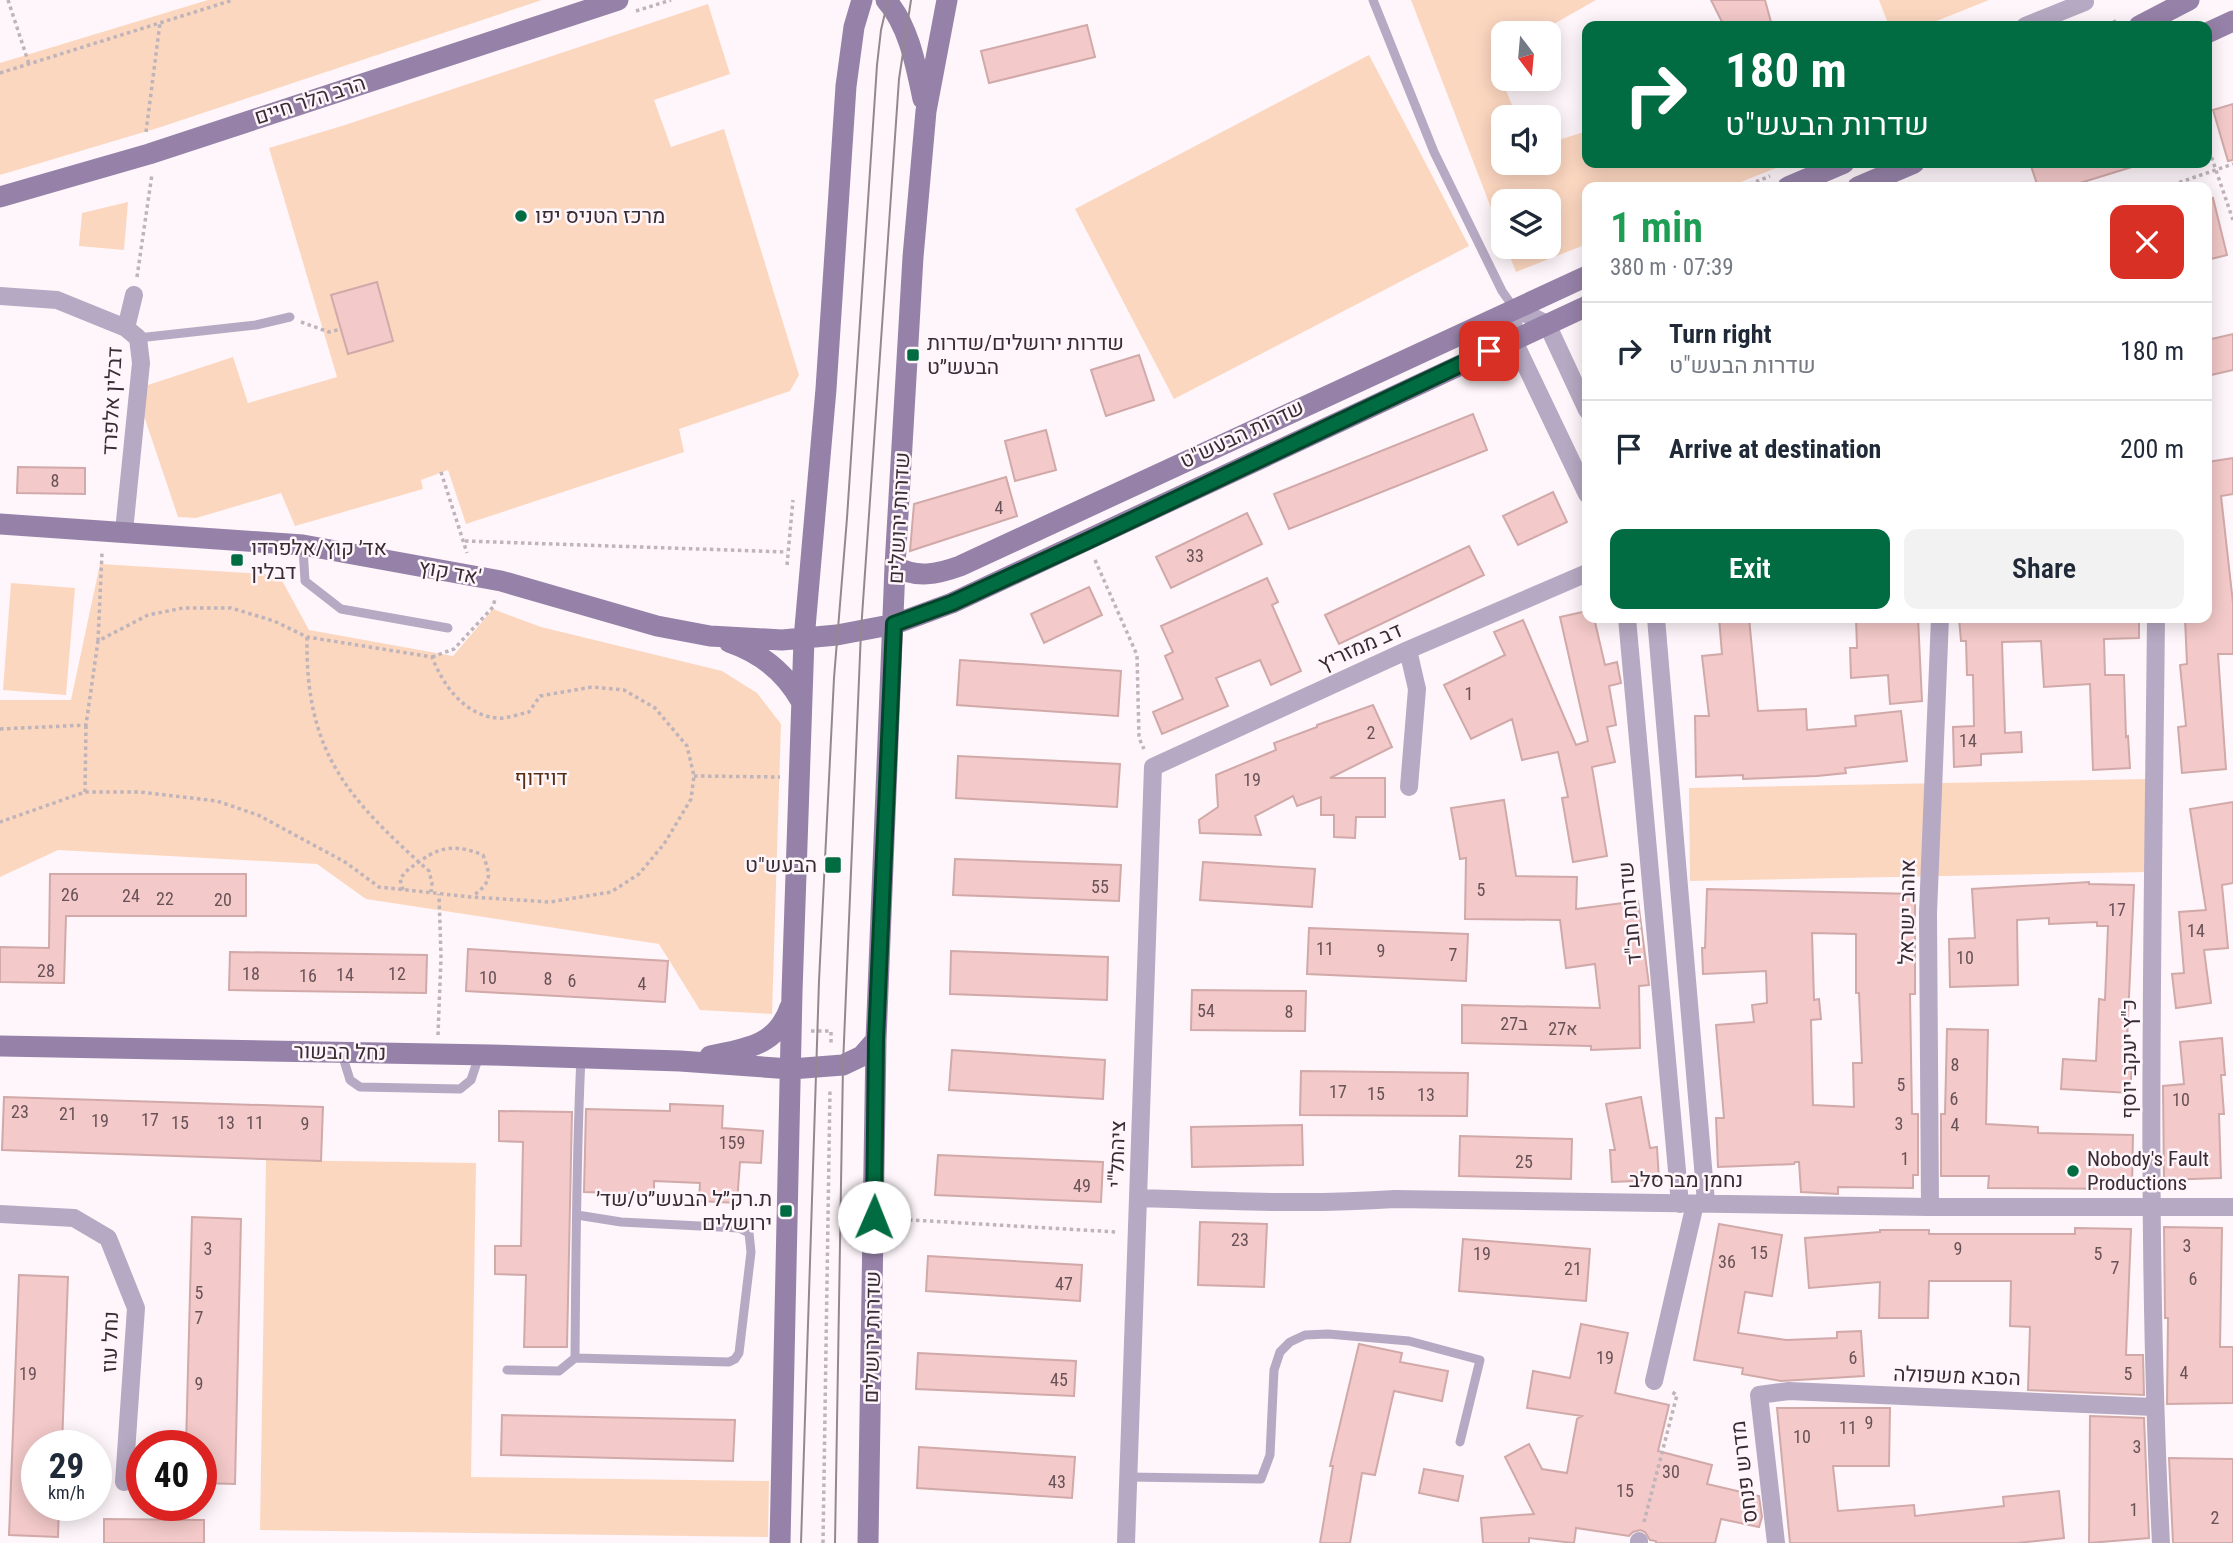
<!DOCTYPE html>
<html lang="en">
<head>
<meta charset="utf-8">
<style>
	:root { --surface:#fff; --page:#f2f2f3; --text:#1f2937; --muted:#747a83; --line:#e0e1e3; --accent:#016b41 }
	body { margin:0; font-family:"Roboto Condensed",Heebo,sans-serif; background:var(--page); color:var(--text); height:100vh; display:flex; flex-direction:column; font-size:26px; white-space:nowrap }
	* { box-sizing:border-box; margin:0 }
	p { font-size:23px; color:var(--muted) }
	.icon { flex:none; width:38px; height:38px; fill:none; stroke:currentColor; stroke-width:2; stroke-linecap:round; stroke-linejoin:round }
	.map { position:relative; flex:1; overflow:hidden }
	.details { position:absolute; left:1582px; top:182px; width:630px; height:441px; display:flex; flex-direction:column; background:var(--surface); border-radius:14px; box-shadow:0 4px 18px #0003 }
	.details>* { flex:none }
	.banner { position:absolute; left:1582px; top:21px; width:630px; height:147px; border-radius:14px; box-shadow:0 4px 18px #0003; background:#016b41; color:#fff; overflow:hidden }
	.needle { width:46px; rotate:164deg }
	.tools { position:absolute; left:1491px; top:21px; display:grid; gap:14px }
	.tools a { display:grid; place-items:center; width:70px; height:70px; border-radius:14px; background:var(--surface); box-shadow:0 4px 18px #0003; font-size:35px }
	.speed { position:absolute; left:21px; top:1430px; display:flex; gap:14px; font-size:35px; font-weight:700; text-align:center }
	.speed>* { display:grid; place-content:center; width:91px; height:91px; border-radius:50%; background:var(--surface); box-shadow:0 4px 18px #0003; line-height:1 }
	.speed small { font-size:18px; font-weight:400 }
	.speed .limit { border:10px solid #d22; background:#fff; color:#111 }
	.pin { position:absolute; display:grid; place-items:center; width:60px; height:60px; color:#fff; margin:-30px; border-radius:14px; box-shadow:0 4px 10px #0006 }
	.me { position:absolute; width:77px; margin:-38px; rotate:1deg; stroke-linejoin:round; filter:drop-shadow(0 0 5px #0008) }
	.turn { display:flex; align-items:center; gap:24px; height:147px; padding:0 28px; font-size:32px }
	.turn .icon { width:91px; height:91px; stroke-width:2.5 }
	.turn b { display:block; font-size:49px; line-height:60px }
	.round { display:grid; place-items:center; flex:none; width:74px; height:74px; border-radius:14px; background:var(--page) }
	.head { display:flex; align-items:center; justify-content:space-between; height:119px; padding:0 28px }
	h1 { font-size:42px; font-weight:600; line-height:52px; color:#1e9e55 }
	.cta { display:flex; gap:14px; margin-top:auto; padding:14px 28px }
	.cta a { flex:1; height:80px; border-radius:14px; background:var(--accent); color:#fff; font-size:28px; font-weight:600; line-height:80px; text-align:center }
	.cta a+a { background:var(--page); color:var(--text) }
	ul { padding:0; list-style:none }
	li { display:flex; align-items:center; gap:21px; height:98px; padding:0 28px; border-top:2px solid var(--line) }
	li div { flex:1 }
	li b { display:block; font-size:26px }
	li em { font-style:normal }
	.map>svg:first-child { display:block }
	.park { fill:#fcd7c0 }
	.building { fill:#f3c9c9; stroke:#d1a9a9; stroke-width:2; fill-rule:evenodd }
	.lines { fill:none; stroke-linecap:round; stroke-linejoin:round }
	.path { stroke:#beb4ba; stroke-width:3.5; stroke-dasharray:3.5 3.5; stroke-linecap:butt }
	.lane { stroke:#b6a9c3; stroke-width:9 }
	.street { stroke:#b6a9c3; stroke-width:18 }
	.secondary { stroke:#9682a8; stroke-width:21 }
	.tram { stroke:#93888e; stroke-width:2 }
	.route-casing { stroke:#01462a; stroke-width:18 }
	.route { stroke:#016b41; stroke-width:12 }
	.poi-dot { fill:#016b41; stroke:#fef6fa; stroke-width:2.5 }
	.labels { text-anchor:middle; stroke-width:5; stroke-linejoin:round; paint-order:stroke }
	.number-label { font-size:18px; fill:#685258 }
	.street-label { font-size:21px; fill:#392b33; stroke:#fef6fa }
	.poi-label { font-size:21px; fill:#392b33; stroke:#fef6fa; text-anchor:start }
	.park-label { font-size:21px; fill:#572e12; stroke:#fef6fa }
</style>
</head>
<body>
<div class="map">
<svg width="2233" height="1543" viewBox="0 0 2233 1543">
	<rect width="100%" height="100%" fill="#fef6fa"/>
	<path class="park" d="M208,0H542L161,127L0,175V63Z
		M1411,0H1596L1538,33H1503V53L1493,59L1517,117H1503V163H1549V143L1587,131V163H1789L1728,187H1587V244L1516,272L1506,247H1549V201H1503V239Z
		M1879,0H1989L1924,26H1889Z
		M708,4L730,74L654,100L671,147L724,129L799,375L790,391L679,429L684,452L466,524L448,470L421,480L423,489L295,526L281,493L196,518L178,517L143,413L145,386L233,357L248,403L337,377L269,148L345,125Z
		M1369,55L1469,246L1174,399L1075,209Z
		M128,202L124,250L79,246L82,213Z
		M100,564L279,575L309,630L453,656L493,609L541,627L722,671L757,693L781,724L772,1014L700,1010L659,944L366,899L317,864L58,850L0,877V700H71Z
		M11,583L75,588L66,695L3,690Z
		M2147,779L2148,872L1690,881L1689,788Z
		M266,1160L476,1163L471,1477L769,1481L768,1537L260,1530Z"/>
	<path class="building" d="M1711,0H1765L1772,26H1724Z
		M1087,25L1095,57L989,83L981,51Z
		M2233,104V160L2228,161L2213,110Z
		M2030,163H2132V167L2067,187H2038Z
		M2213,198L2227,255L2207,260V199Z
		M377,282L393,341L348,354L331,295Z
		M2233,334V370L2207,376V340Z
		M1139,355L1154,400L1106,416L1091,370Z
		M1473,414L1487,450L1289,529L1274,494Z
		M1046,430L1056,470L1015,481L1005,441Z
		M2233,458V494L2221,496L2233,603V654H2218L2226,769L2182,773L2178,727L2186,726L2180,665L2187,664L2185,618H2207V462Z
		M18,467L85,468V494L17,493Z
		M1006,477L1017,516L910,551L914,504Z
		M1553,492L1567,522L1518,545L1503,516Z
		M1247,513L1262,544L1171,588L1156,557Z
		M1469,546L1484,575L1339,644L1325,615Z
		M1267,578L1278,602L1272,605L1301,671L1271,685L1260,660L1216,678L1228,706L1162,734L1153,712L1183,699L1165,656L1173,652L1161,626Z
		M1089,587L1102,615L1044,643L1031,614Z
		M1587,611V618H1594L1605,665L1617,662L1621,683L1609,686L1616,725L1607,727L1615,762L1592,767L1607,856L1573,862L1562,798L1568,797L1558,752L1522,760L1512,719L1471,739L1444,685L1505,655L1494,632L1523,620L1576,745L1588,741L1560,617Z
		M1719,618H1749L1758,711L1806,709L1807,730L1856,726L1855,716L1901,711L1907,761L1845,768L1846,773L1817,776L1743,779V775L1696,777L1695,716H1709L1702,656L1722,654Z
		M1856,618H1918L1922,701L1890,704L1888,675L1851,678L1850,648H1857Z
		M1959,618H2139V638L2104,639L2105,675H2124L2126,737L2128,736L2130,768L2093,770L2090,684L2044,687L2041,641L2002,642L2005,733L2021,732L2022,752L1981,754V765L1954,767L1953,727L1974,726L1973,675H1967L1966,641H1961Z
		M960,660L1121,671L1118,716L957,705Z
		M1373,705L1392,747L1330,778H1385V817H1356L1355,838L1334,837V815H1321V797L1297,806L1293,796L1255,816L1261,835L1200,833L1199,820L1218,807L1216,775L1276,750L1274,743L1317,727V725Z
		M958,756L1120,764L1117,807L956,798Z
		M1504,800L1516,876L1577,877L1576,909L1638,901L1649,985L1639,986L1640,1048L1591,1050V1046L1462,1043V1005L1600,1008L1595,964L1566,968L1560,920L1465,919L1466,858L1460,859L1451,808Z
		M2233,802V883L2222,885L2228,948L2204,950L2211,1003L2176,1008L2172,974L2184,973L2179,912L2206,910L2190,809Z
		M955,859L1121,865L1119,901L953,895Z
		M1203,862L1315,869L1312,907L1200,900Z
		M50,874H246V916H66L64,983L0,982V947L49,948Z
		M2089,882V884L2134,885L2126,1063H2132L2130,1093L2061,1089L2063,1059L2096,1061L2099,999L2105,1000L2108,926H2097V922L2049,924V918L2017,920L2018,985L1950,987L1949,939L1975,938L1972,889Z
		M1707,889L1915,894V994H1910L1912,1114H1918V1175H1913V1188L1838,1187V1194L1801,1192L1799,1162H1795L1794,1164L1718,1167L1716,1118H1724L1716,1025L1754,1022L1752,1005L1767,1003L1766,971L1703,974L1702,948H1705ZM1812,933L1856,934V993H1859L1862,1063H1853L1854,1107L1813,1105L1811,1020L1821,1019L1819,999L1814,1000Z
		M1309,928L1468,934L1466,981L1307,974Z
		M468,949L668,961L665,1002L466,991Z
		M951,951L1108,957L1107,1000L950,994Z
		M230,952L427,955L426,993L229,990Z
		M1192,990L1306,991L1305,1031L1191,1030Z
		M1947,1029L1988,1030L1986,1124L2038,1127V1133L2133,1135L2132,1189L1988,1188L1989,1176H1941V1114H1945Z
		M2222,1038L2225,1075H2221L2224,1114H2219L2221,1178L2164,1180L2163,1086L2184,1084L2180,1042Z
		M952,1050L1105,1060L1103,1099L949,1090Z
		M1301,1071L1468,1073L1467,1116L1300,1115Z
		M4,1097L323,1107L321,1161L2,1150Z
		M1641,1097L1650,1148L1657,1147L1659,1180L1612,1182L1610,1150H1615L1606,1104Z
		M670,1104L723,1106L722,1128L763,1131L761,1163L740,1162L737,1203L699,1201L700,1183L654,1181V1194L584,1192L586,1109L670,1111Z
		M499,1111L572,1112L567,1347H524L526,1275L495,1274V1246H521L523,1142L499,1141Z
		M1302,1125L1303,1165L1192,1167L1191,1127Z
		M1460,1136L1572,1139L1571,1179L1459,1176Z
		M938,1155L1103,1162L1101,1202L935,1195Z
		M192,1217L241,1219L235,1484L201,1483V1446H186Z
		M1200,1222L1267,1224L1264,1287L1198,1285Z
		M1719,1224L1782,1235L1772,1296L1745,1292L1738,1333L1786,1340L1837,1338V1332L1861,1331L1864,1376L1781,1381L1742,1374L1743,1368L1694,1360Z
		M2164,1227L2222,1228L2220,1347H2233V1403L2167,1404L2168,1318H2165Z
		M2075,1228L2131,1229L2126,1355H2143L2144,1395L2028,1390L2030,1327L2010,1326L2011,1281H1929L1928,1318H1879L1880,1282L1809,1288L1805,1238L1880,1232V1230H1929V1234H2075Z
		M1463,1239L1590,1249L1586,1301L1459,1291Z
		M928,1256L1082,1265L1080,1301L926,1291Z
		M19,1275L68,1277L62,1446H37V1505H59L58,1537L9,1535Z
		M1581,1324L1628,1333L1615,1393L1669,1405L1658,1451L1712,1465L1707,1484L1759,1496L1762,1517L1759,1527L1721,1519L1715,1543H1656V1541L1650,1540L1645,1532L1640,1530L1633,1532L1629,1536L1576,1528L1574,1543L1529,1538V1543H1483L1481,1518L1534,1514L1505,1457L1529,1444L1542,1469L1567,1473L1577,1419L1582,1416L1527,1408L1533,1371L1570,1378Z
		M1359,1344L1402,1353L1400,1362L1448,1371L1442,1401L1394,1391L1375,1475L1362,1473L1350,1543H1320L1333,1466H1330Z
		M918,1353L1076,1361L1074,1396L916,1389Z
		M1777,1408H1890L1889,1466H1833L1838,1511L1914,1505L1915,1516L2004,1506L2003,1497L2059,1491L2064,1538L2017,1543H1790Z
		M502,1415L735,1420L733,1461L501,1455Z
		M2090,1416L2144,1418L2149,1538L2089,1543Z
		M919,1447L1075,1457L1072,1498L917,1488Z
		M2169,1458L2233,1459V1543H2173Z
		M1424,1469L1463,1476L1458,1501L1419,1493Z
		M104,1519L204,1520V1543H104Z"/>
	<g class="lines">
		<path class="path" d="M8,0L29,64
			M636,11L671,0
			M2107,26L2119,19
			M0,73L233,0
			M146,132L160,23
			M2207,144L2233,220
			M1743,187L1770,176
			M2166,187L2233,164
			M137,277L152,174
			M301,322L329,332L341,329
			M441,472L467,553
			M465,541L787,552
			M1095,560L1137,655L1139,738L1144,749
			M787,565L793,500
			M307,637C305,752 347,798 429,871L432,883L431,892
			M98,641L102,553
			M432,657L454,649L493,607L495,599
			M0,729L86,725L98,641L148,615L183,608H231L274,621L307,637L432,657C443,685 464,715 497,718C507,719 519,714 529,712L540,696L592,687L624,690L655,708L687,746L694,776L691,799L664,844L639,874L611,892L550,902L471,897L379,887L345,862L258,815L217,801L140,792H85L0,822
			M694,776L780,777
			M85,792L86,725
			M403,890L400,879C407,869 412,867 420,861C443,845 457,845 483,855C491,877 492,881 473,896
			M811,1031H831V1045
			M438,1035L441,957L439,894
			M895,1219L1117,1232
			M1644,1522L1677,1395L1670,1391
			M823,1543L830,1088"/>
		<path class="lane" d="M1373,0L1434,152L1502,291L1514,308
			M138,338L256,325L290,317
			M303,547L305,581L341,609L448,628
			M342,1054L350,1080L360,1087L460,1089L471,1080L479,1056
			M577,1215L621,1222L739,1228L749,1233L751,1252L739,1353L735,1359L729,1362L575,1358C576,1258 576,1158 581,1058
			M507,1370L559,1371L575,1358
			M1128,1477L1261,1479L1270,1455L1274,1370L1280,1352L1290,1342L1305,1335L1328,1334L1409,1341L1480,1360L1460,1442"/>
		<path class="street" d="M2025,26L2085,2
			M0,296L57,300L126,328L138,338L141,363L124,531
			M126,328L134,295
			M1587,410L1547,324L1514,308L1513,339L1587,494
			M1627,618L1680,1204
			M1656,618L1706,1202
			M2156,618C2153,926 2145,1235 2161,1543
			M1408,650L1417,689L1409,787
			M1138,1198C1224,1201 1309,1205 1395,1199L1930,1207H2233
			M1930,1207L1928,913L1940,618
			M0,1214L74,1218L108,1238L136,1308L124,1482
			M1654,1381L1695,1204
			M1126,1543L1153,767L1408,650L1587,573
			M1639,1543V1541
			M1776,1543L1759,1395L1789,1391L2154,1407"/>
		<path class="secondary" d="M886,0C909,26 916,66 923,99
			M2139,26L2189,0
			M2207,33L2233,21
			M1788,187L1844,163
			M1858,187L1914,163
			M0,197L149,154L618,0
			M0,524L303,545L501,581L657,626L710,636L782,640L837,635L895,624L952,603L1587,306
			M895,566C916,579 938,574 960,566L1587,276
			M729,642C761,653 785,672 801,701
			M0,1046L491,1055L680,1061L791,1069L843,1065L862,1056L876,1040
			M710,1056C745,1049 777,1046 790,1007
			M780,1543L792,992L804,639L826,389L846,86L854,27L862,0
			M868,1543L876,1040L895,566L913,257L926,111L947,0"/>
		<path class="tram" d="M801,1543L819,981L834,678L847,518L877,65L881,30L888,0
			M835,1543L843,1065L861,631L899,79L911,0"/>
	</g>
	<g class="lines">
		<defs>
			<path id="route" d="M874,1217L876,1040L894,624L952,603L1087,541L1489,351"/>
		</defs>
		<use href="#route" class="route-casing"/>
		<use href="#route" class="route"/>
	</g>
	<g class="poi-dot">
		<circle cx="521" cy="216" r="7"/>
		<rect x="906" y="348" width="14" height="14" rx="3.5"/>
		<rect x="230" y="553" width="14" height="14" rx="3.5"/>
		<rect x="824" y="856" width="18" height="18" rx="3.5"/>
		<circle cx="2073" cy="1171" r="7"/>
		<rect x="779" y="1204" width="14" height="14" rx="3.5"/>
	</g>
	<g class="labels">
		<g class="number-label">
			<text x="55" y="487">8</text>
			<text x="999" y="514">4</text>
			<text x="1195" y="562">33</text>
			<text x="1469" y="700">1</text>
			<text x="1371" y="739">2</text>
			<text x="1968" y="747">14</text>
			<text x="1252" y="786">19</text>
			<text x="1100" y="893">55</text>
			<text x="1481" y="896">5</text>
			<text x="70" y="901">26</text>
			<text x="131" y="902">24</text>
			<text x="165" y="905">22</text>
			<text x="223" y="906">20</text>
			<text x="2117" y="916">17</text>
			<text x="2196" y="937">14</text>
			<text x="1325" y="955">11</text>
			<text x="1381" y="957">9</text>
			<text x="1453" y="961">7</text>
			<text x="1965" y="964">10</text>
			<text x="46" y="977">28</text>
			<text x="251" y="980">18</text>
			<text x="397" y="980">12</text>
			<text x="345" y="981">14</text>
			<text x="308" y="982">16</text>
			<text x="488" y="984">10</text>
			<text x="548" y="985">8</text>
			<text x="572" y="987">6</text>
			<text x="642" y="990">4</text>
			<text x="1206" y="1017">54</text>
			<text x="1289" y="1018">8</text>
			<text x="1514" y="1030">27ב</text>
			<text x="1563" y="1035">27א</text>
			<text x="1955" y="1071">8</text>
			<text x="1901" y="1091">5</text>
			<text x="1338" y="1098">17</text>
			<text x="1376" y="1100">15</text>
			<text x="1426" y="1101">13</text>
			<text x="1954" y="1105">6</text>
			<text x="2181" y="1106">10</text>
			<text x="20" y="1118">23</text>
			<text x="68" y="1120">21</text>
			<text x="150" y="1126">17</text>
			<text x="100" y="1127">19</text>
			<text x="180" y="1129">15</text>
			<text x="226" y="1129">13</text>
			<text x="255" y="1129">11</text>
			<text x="305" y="1130">9</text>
			<text x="1899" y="1130">3</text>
			<text x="1955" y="1131">4</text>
			<text x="732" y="1149">159</text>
			<text x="1905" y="1165">1</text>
			<text x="1524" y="1168">25</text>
			<text x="1082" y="1192">49</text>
			<text x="1240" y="1246">23</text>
			<text x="2187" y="1252">3</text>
			<text x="208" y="1255">3</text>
			<text x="1958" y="1255">9</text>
			<text x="1759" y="1259">15</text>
			<text x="1482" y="1260">19</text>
			<text x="2098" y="1260">5</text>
			<text x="1727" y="1268">36</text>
			<text x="2115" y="1274">7</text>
			<text x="1573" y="1275">21</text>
			<text x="2193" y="1285">6</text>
			<text x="1064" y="1290">47</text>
			<text x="199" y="1299">5</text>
			<text x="199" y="1324">7</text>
			<text x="1605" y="1364">19</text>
			<text x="1853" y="1364">6</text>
			<text x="2184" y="1379">4</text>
			<text x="28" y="1380">19</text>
			<text x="2128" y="1380">5</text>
			<text x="1059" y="1386">45</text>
			<text x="199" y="1390">9</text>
			<text x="1869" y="1429">9</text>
			<text x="1848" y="1434">11</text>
			<text x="1802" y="1443">10</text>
			<text x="2137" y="1453">3</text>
			<text x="1671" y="1478">30</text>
			<text x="1057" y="1488">43</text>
			<text x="1625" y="1497">15</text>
			<text x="2134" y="1516">1</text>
			<text x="2215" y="1524">2</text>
		</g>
		<g class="street-label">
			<text transform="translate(310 100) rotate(-18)" y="7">הרב הלר חיים</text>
			<text transform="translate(112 401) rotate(-87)" y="7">דבלין אלפרד</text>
			<text transform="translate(1242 434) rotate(-25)" y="7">שדרות הבעש"ט</text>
			<text transform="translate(899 518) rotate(-87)" y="7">שדרות ירושלים</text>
			<text transform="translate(450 572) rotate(10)" y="7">אד קוץ'</text>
			<text transform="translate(1360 647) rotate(-24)" y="7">דב ממזריץ</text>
			<text transform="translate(1907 912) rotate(-89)" y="7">אוהב ישראל</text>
			<text transform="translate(1630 913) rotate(-95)" y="7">שדרות חב"ד</text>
			<text transform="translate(340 1052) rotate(1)" y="7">נחל הבשור</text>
			<text transform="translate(2129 1059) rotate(-90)" y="7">כ"ץ יעקב יוסף</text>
			<text transform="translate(1117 1154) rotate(-88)" y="7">ציהתל"י</text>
			<text x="1686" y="1187">נחמן מברסלב</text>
			<text transform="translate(872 1337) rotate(-89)" y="7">שדרות ירושלים</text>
			<text transform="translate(110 1342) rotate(-88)" y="7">נחל עוז</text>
			<text transform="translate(1957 1376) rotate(2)" y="7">הסבא משפולה</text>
			<text transform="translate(1744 1472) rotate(-97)" y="7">מדרש פנחס</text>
		</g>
		<g class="poi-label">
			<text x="535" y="223">מרכז הטניס יפו</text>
			<text x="927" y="350">שדרות ירושלים/שדרות<tspan x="927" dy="24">הבעש״ט</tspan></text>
			<text x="251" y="555">אד׳ קוץ/אלפרדו<tspan x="251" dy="24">דבלין</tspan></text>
			<text x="817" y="872" text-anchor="end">הבעש"ט</text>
			<text x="2087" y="1166">Nobody's Fault<tspan x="2087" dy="24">Productions</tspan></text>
			<text x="772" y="1206" text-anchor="end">ת.רק״ל הבעש״ט/שד׳<tspan x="772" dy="24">ירושלים</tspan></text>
		</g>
		<g class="park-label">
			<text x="541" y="785">דוידוף</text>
		</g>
	</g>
</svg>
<div class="tools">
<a><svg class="needle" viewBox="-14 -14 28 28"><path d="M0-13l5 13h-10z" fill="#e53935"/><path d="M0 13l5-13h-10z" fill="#747a83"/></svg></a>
<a><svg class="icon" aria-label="sound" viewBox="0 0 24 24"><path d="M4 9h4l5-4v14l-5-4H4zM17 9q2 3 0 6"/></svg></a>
<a><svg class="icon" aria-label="layers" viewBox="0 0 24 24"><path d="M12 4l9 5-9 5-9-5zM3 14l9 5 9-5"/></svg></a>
</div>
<div class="speed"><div>29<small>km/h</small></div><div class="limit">40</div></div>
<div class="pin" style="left:1489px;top:351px;background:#d93025"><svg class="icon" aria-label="arrive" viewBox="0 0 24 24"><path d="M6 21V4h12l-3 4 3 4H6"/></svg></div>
<svg class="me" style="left:874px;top:1217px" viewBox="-20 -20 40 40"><circle r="19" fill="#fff"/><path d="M0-13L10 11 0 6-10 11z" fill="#016b41"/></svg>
<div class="banner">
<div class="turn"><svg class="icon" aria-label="right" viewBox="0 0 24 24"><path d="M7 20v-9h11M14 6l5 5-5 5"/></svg><div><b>180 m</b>שדרות הבעש&quot;ט</div></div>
</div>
<section class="details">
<div class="head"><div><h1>1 min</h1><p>380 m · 07:39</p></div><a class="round" style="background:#d93025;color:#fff"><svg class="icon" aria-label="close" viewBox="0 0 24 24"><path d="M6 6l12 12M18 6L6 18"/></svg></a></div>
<ul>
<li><svg class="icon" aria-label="right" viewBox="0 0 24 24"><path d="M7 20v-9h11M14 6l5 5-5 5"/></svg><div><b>Turn right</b><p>שדרות הבעש&quot;ט</p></div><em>180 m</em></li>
<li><svg class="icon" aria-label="arrive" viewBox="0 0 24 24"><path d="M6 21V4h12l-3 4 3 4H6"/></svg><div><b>Arrive at destination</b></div><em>200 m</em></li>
</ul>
<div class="cta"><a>Exit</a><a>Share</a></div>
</section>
</div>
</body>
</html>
